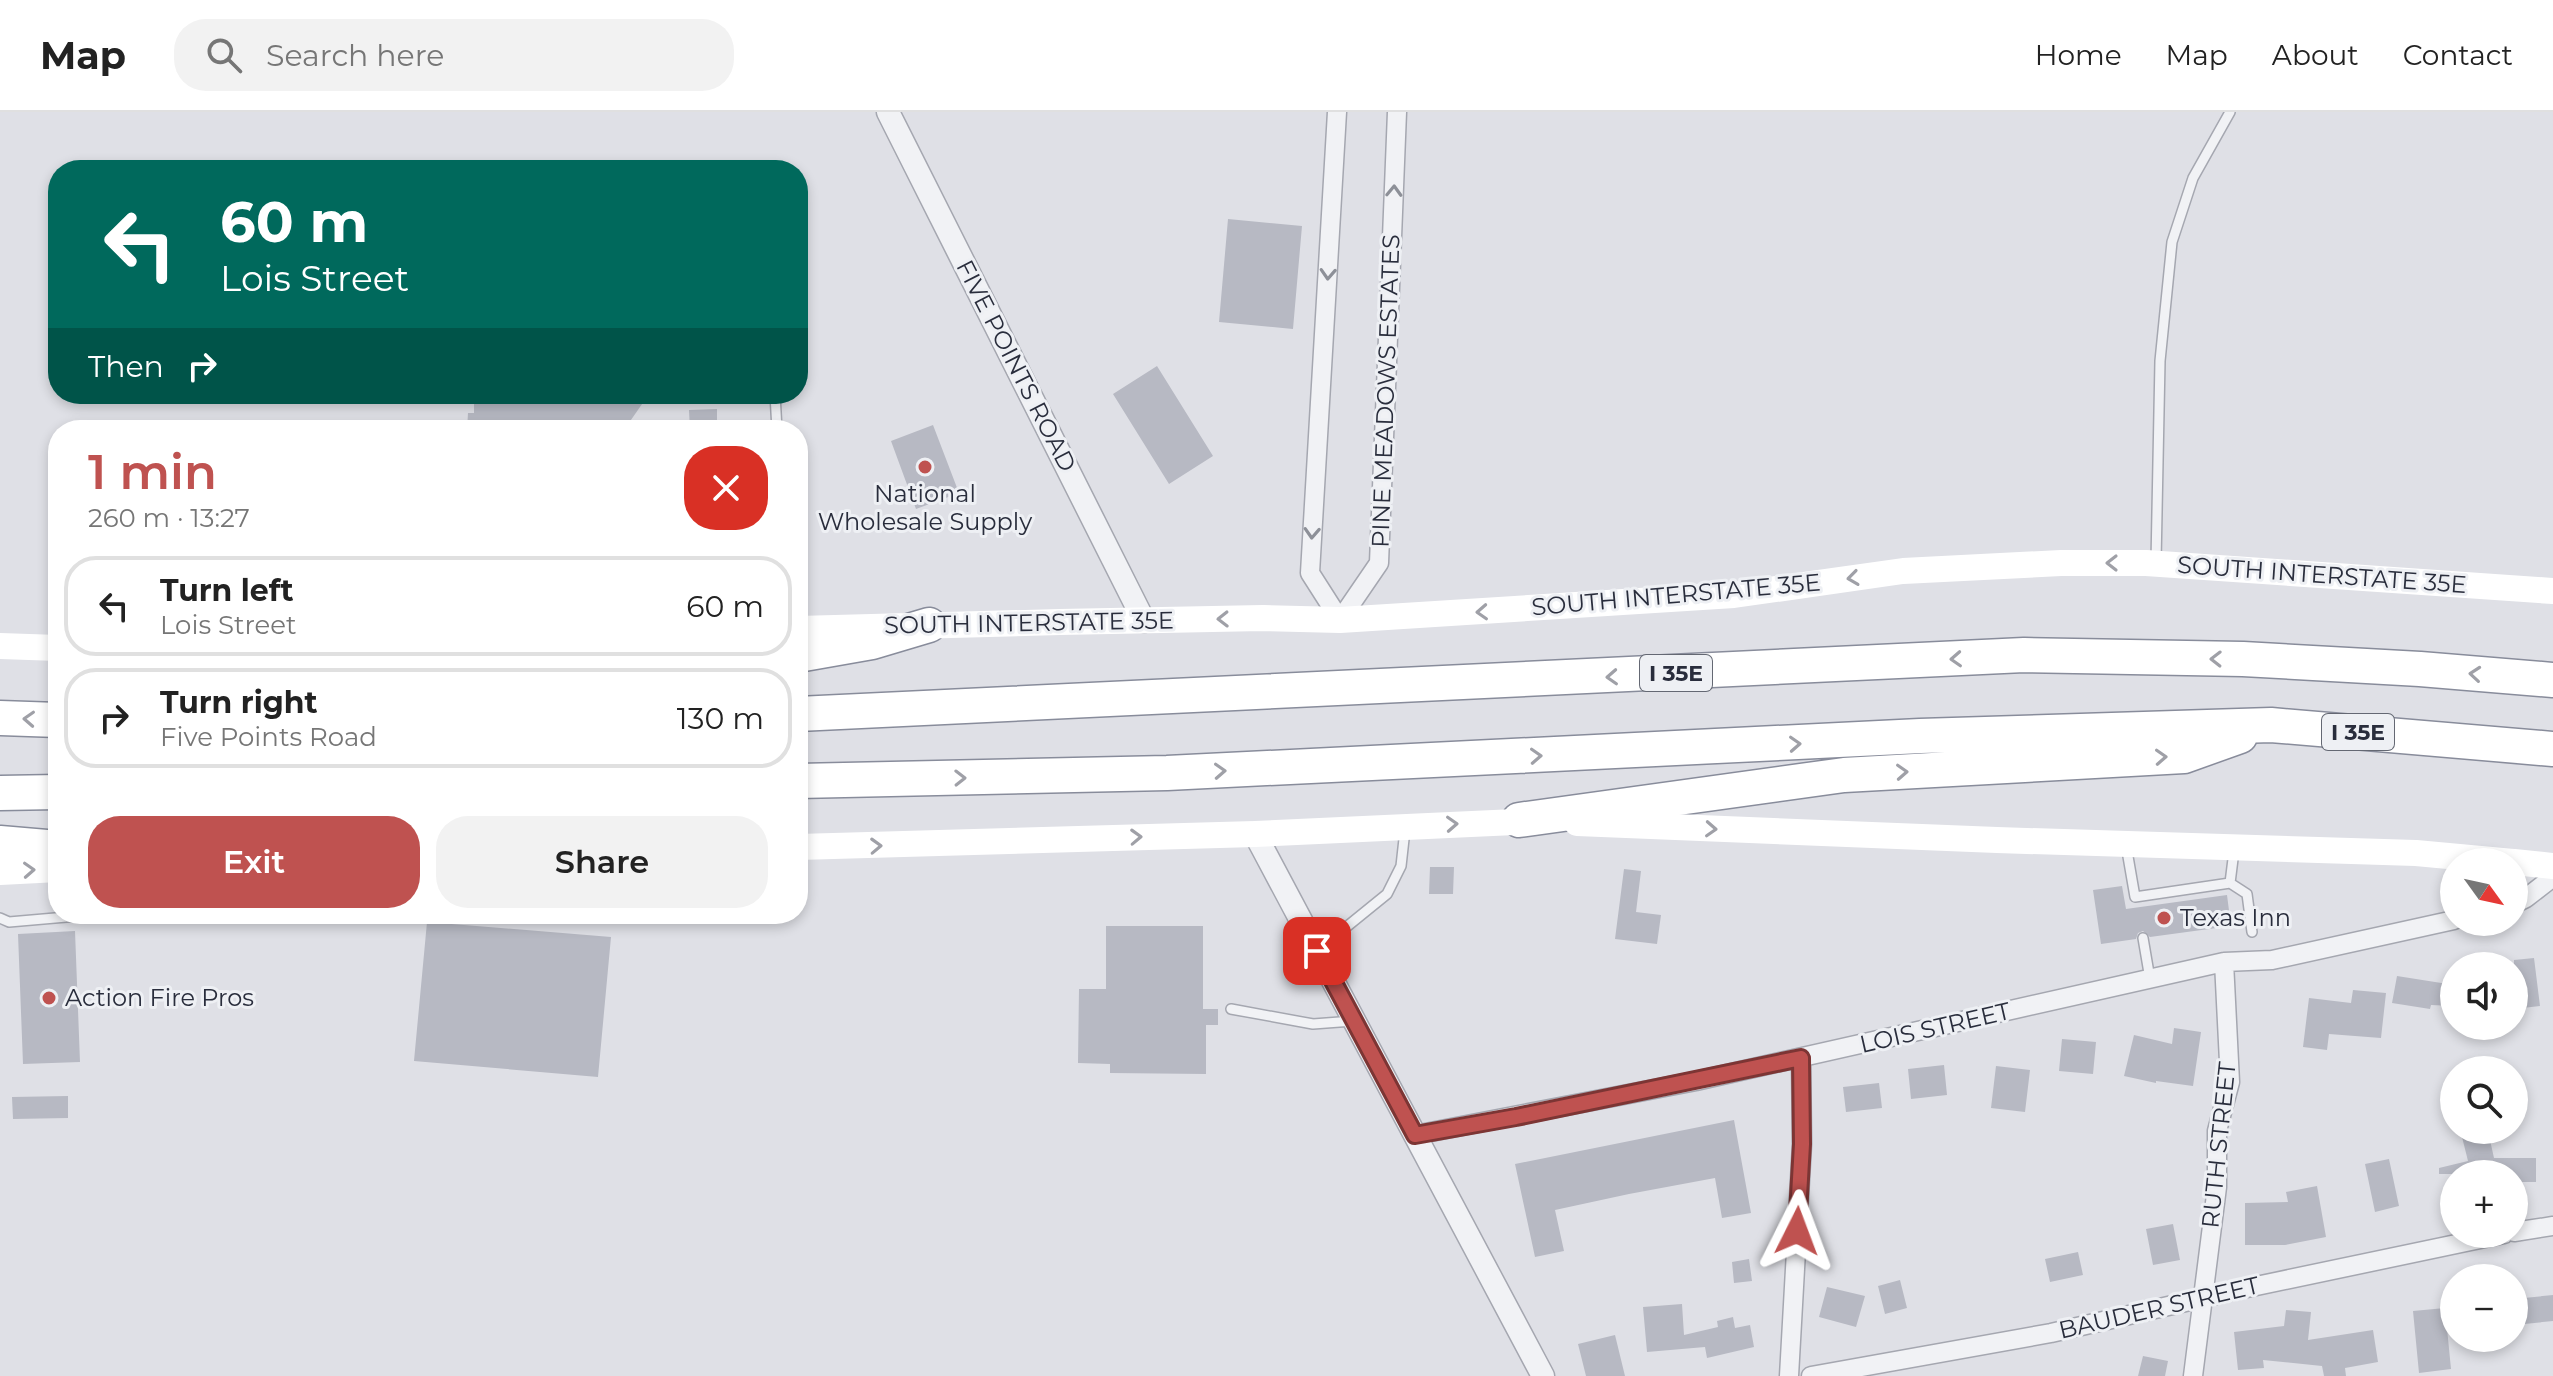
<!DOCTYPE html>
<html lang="en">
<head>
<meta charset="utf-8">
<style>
	:root { --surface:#fff; --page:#f2f2f2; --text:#222; --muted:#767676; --line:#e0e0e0; --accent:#bf5250 }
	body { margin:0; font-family:Montserrat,sans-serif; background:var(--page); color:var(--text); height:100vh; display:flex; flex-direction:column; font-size:30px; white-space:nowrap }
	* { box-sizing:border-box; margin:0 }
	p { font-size:26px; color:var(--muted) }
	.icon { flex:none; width:44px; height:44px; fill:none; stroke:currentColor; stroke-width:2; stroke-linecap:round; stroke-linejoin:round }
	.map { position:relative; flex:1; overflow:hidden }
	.side { position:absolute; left:48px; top:308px; width:760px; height:504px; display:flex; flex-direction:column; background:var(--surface); border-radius:32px; box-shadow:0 4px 12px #0003 }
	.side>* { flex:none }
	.banner { position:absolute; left:48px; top:48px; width:760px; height:244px; border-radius:32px; box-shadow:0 4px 12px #0003; background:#00695c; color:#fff; overflow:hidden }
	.needle { width:52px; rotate:123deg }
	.buttons { position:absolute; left:2440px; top:736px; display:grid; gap:16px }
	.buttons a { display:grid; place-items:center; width:88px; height:88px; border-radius:50%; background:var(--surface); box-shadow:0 4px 12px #0003; font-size:40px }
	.pin { position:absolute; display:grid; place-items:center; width:68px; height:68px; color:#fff; margin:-34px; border-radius:16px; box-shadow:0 4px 12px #0006 }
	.me { position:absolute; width:88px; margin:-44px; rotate:3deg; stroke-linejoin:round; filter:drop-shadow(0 0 6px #0008) }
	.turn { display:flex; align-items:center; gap:28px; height:168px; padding:0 40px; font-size:36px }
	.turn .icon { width:104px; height:104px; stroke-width:2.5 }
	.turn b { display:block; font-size:56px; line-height:68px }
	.then { display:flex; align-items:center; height:76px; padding:0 40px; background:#0003; gap:16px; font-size:30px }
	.round { display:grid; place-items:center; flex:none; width:84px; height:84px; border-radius:32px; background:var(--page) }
	.head { display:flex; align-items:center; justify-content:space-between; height:136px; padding:0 40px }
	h1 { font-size:48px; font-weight:600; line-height:60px; color:var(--accent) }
	.cta { display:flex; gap:16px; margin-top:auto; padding:16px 40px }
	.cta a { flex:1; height:92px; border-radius:32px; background:var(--accent); color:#fff; font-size:32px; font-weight:600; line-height:92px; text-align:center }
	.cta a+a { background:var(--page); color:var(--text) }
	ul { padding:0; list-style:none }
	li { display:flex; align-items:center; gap:24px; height:100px; margin:0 16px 12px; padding:0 24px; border:4px solid var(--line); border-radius:32px }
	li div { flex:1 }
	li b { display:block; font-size:30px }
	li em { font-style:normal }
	header { display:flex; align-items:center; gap:48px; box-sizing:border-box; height:112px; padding:0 40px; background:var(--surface); border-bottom:2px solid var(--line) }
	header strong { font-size:38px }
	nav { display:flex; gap:44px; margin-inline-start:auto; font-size:28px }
	.search { width:560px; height:72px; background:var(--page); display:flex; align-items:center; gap:20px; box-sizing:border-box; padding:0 28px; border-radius:32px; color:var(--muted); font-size:30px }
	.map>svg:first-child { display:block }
	.building { fill:#b7b9c3 }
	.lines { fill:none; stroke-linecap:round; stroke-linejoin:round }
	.service-casing { stroke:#a5a7b0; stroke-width:12 }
	.minor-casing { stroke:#a5a7b0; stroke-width:21 }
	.tertiary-casing { stroke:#a5a7b0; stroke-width:25 }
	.motorway-casing { stroke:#888c9b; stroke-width:37 }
	.service { stroke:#f1f2f5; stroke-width:9 }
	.minor { stroke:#f1f2f5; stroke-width:18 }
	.tertiary { stroke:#f1f2f5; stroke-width:22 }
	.secondary { stroke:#fff; stroke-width:26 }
	.motorway { stroke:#fff; stroke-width:34 }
	.oneway { stroke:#8d9098 }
	.oneway2 { stroke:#9fa0a7 }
	.route-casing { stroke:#7c3534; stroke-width:20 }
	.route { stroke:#bf5250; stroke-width:14 }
	.poi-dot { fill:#bf5250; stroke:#eef0f4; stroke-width:3 }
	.labels { text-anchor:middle; stroke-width:6; stroke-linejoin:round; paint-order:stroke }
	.shield { fill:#eef0f4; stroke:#646873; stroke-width:2 }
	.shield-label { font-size:22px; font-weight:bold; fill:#292d3c }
	.street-label { font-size:24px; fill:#292d3c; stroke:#eef0f4 }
	.poi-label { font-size:24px; fill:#292d3c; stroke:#eef0f4; text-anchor:start }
</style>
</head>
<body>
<header>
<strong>Map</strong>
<div class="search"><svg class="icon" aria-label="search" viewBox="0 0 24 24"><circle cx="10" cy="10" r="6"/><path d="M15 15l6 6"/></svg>Search here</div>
<nav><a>Home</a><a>Map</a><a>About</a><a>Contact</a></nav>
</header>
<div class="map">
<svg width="2553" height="1264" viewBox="0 0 2553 1264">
	<rect width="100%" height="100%" fill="#dfe0e6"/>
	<path class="building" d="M1228,107L1302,114L1293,217L1219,210Z
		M1157,254L1213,344L1169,372L1113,282Z
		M482,282H649L624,318H467L468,301H474V287H482Z
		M717,297V318H690L689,298Z
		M933,313L959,381L916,397L891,329Z
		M1430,755H1454L1453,782H1429Z
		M1624,757L1641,759L1636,800L1661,803L1657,832L1615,827Z
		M2122,774L2126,797L2227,783L2231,814L2150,825L2143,819L2138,821L2136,827L2101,832L2093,778Z
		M427,810L611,825L598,965L414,949Z
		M1106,814H1203V897H1218V913H1206V962L1110,961V952L1078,951L1079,877H1106Z
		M75,819L80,950L23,952L18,822Z
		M2534,846L2540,894L2514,897V848Z
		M2397,864L2454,873V894L2431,893L2430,897L2392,891Z
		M2353,878L2386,881L2381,926L2329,922L2327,938L2303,935L2309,886L2351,891Z
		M2174,916L2201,920L2193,974L2156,969V971L2124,964L2134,923L2172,932Z
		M2062,927L2096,930L2093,962L2059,959Z
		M1944,953L1947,983L1911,987L1908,957Z
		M1996,954L2030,958L2025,1000L1991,996Z
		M1879,971L1882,996L1846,1000L1843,975Z
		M68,984V1006L13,1007L12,985Z
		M1734,1008L1751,1101L1722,1106L1715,1066L1629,1082L1555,1098L1564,1139L1535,1145L1515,1052Z
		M2488,1019L2494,1046H2536V1070H2514V1062H2439V1056L2468,1049L2462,1025Z
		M2389,1047L2399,1094L2375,1100L2365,1052Z
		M2317,1074L2326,1125L2285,1133H2245V1091L2288,1090L2286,1080Z
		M2173,1112L2180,1148L2153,1153L2146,1117Z
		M2078,1140L2083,1163L2050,1170L2045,1147Z
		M1749,1147L1752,1169L1734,1171L1732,1150Z
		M1900,1168L1907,1196L1885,1202L1878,1174Z
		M1827,1175L1865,1184L1856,1215L1819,1205Z
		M2553,1183V1209L2514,1213V1187Z
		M1682,1192L1684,1223L1718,1215L1717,1209L1733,1205L1735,1216L1750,1213L1754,1235L1707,1246L1705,1235L1647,1240L1643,1195Z
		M2445,1196L2451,1257L2419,1261L2413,1199Z
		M2286,1198L2311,1200L2308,1228L2373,1218L2378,1250L2345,1256L2346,1264H2324L2322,1254L2263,1248L2264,1256L2238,1258L2234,1220L2284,1214Z
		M1615,1223L1625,1264H1586L1578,1232Z
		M2143,1244L2168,1249L2165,1264H2138Z"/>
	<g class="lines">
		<defs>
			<path id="service" d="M775,282L777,318
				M2156,450L2160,249L2172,130L2193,66L2230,0
				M2126,733L2135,785L2230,771L2234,739
				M2230,771L2247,782L2252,820
				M0,806L9,810L101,802
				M2143,826L2150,867
				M1318,838L1387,782L1401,754L1405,718
				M1231,897L1313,912L1353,909"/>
			<path id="minor" d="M1337,0L1310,461L1340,508L1379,451L1397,0
				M2514,792L2526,786L2553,765
				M1415,1023L1696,969L2224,850L2272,848L2454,808
				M2514,1120L2553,1114
				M1789,1264L1802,1032L1801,946
				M1811,1264L2051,1221L2242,1177L2504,1122
				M2193,1264L2217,1075V1019L2230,970L2224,850"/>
			<path id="tertiary" d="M888,0L1144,509
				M1255,722L1543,1264"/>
			<path id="motorway" d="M798,543L872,530L929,513
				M798,602L2024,543L2243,547L2420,557L2553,568
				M0,606L58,608
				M798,669L1167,661L1920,624L2271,613L2553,637
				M0,681L58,680
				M1519,708L1844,663L2184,644L2240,624
				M0,731L58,736"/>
		</defs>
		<use href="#service" class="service-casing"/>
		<use href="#minor" class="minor-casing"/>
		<use href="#tertiary" class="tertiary-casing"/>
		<use href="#motorway" class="motorway-casing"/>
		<use href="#service" class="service"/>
		<use href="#minor" class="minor"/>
		<use href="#tertiary" class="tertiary"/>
		<path class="secondary" d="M798,517L1060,510L1263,506L1340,508L1734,483L1903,459L2061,451H2146L2553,479
			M0,534L58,536
			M1577,711L1997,728L2416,741L2513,750
			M798,735L1255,722L1538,709
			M2514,750L2553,754
			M0,760L58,757"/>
		<use href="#motorway" class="motorway"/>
	</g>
	<defs><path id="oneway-chevron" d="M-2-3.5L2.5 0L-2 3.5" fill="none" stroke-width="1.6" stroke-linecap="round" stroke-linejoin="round" transform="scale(2)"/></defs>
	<g class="oneway">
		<use href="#oneway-chevron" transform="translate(1394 79) rotate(-88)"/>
		<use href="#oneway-chevron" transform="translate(1328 162) rotate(93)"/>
		<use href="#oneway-chevron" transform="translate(1312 421) rotate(93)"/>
	</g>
	<g class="oneway2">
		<use href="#oneway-chevron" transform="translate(2112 451) rotate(180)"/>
		<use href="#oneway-chevron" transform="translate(1853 466) rotate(172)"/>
		<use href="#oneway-chevron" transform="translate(1482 500) rotate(177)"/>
		<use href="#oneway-chevron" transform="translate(1223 507) rotate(179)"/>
		<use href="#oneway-chevron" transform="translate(1956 547) rotate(177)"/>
		<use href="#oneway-chevron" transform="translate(2216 547) rotate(-179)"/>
		<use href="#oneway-chevron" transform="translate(2475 562) rotate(-175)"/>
		<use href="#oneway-chevron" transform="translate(1612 565) rotate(177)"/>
		<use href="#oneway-chevron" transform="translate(29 607) rotate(-177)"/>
		<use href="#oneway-chevron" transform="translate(1795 632) rotate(-3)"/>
		<use href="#oneway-chevron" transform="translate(1536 644) rotate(-3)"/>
		<use href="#oneway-chevron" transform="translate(2161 645) rotate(-3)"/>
		<use href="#oneway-chevron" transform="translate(1220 659) rotate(-3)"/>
		<use href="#oneway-chevron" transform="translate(1902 660) rotate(-3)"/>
		<use href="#oneway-chevron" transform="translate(960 666) rotate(-1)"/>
		<use href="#oneway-chevron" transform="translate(1452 712) rotate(-3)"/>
		<use href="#oneway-chevron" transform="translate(1711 717) rotate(3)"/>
		<use href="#oneway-chevron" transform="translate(1136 725) rotate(-2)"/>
		<use href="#oneway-chevron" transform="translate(876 734) rotate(-2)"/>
		<use href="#oneway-chevron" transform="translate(29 758) rotate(-3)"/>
	</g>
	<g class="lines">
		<defs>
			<path id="route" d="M1317,839L1415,1023L1516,1005L1801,946L1802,1032L1797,1119"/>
		</defs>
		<use href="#route" class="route-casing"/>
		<use href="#route" class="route"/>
	</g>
	<g class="poi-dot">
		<circle cx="925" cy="355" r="8"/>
		<circle cx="2164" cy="806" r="8"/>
		<circle cx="49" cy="886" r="8"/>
	</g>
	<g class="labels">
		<g class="shield">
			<rect x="1640" y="543" width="72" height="36" rx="6"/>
			<rect x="2322" y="602" width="72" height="36" rx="6"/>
		</g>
		<g class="shield-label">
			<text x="1676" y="569">I 35E</text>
			<text x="2358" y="628">I 35E</text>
		</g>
		<g class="street-label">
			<text transform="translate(1016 254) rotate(63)" y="8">FIVE POINTS ROAD</text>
			<text transform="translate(1386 279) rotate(-88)" y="8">PINE MEADOWS ESTATES</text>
			<text transform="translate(2322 463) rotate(4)" y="8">SOUTH INTERSTATE 35E</text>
			<text transform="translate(1676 483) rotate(-5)" y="8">SOUTH INTERSTATE 35E</text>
			<text transform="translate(1029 511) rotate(-1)" y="8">SOUTH INTERSTATE 35E</text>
			<text transform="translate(1935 916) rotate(-13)" y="8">LOIS STREET</text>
			<text transform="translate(2219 1033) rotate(-84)" y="8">RUTH STREET</text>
			<text transform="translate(2159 1196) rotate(-13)" y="8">BAUDER STREET</text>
		</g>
		<g class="poi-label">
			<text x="925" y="390" text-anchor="middle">National<tspan x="925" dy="28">Wholesale Supply</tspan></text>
			<text x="2180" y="814">Texas Inn</text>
			<text x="65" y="894">Action Fire Pros</text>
		</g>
	</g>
</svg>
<div class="buttons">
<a><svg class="needle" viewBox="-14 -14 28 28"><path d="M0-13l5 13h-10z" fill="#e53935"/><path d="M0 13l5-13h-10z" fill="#767676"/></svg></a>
<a><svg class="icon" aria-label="sound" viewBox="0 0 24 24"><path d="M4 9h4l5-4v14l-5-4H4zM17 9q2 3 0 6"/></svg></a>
<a><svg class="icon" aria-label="search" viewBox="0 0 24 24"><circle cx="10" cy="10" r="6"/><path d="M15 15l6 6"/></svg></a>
<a>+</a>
<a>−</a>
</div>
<div class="pin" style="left:1317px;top:839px;background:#d93025"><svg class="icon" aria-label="arrive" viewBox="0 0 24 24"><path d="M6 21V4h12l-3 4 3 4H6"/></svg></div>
<svg class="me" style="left:1797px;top:1119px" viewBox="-20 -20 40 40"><path d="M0-17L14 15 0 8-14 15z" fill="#bf5250" stroke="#fff" stroke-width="4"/></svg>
<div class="banner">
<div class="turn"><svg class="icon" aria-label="left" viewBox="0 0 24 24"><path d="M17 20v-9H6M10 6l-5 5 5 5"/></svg><div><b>60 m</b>Lois Street</div></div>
<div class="then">Then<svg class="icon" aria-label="right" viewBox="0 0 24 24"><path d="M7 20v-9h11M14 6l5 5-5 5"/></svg></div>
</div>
<section class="side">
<div class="head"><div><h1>1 min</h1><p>260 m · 13:27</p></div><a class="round" style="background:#d93025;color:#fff"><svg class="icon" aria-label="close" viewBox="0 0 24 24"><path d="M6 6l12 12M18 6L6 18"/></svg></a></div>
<ul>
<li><svg class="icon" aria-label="left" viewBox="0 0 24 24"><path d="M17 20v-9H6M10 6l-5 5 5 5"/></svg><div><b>Turn left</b><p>Lois Street</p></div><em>60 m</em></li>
<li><svg class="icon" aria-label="right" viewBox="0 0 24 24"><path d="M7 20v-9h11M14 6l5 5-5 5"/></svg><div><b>Turn right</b><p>Five Points Road</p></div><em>130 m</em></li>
</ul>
<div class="cta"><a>Exit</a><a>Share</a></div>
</section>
</div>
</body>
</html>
